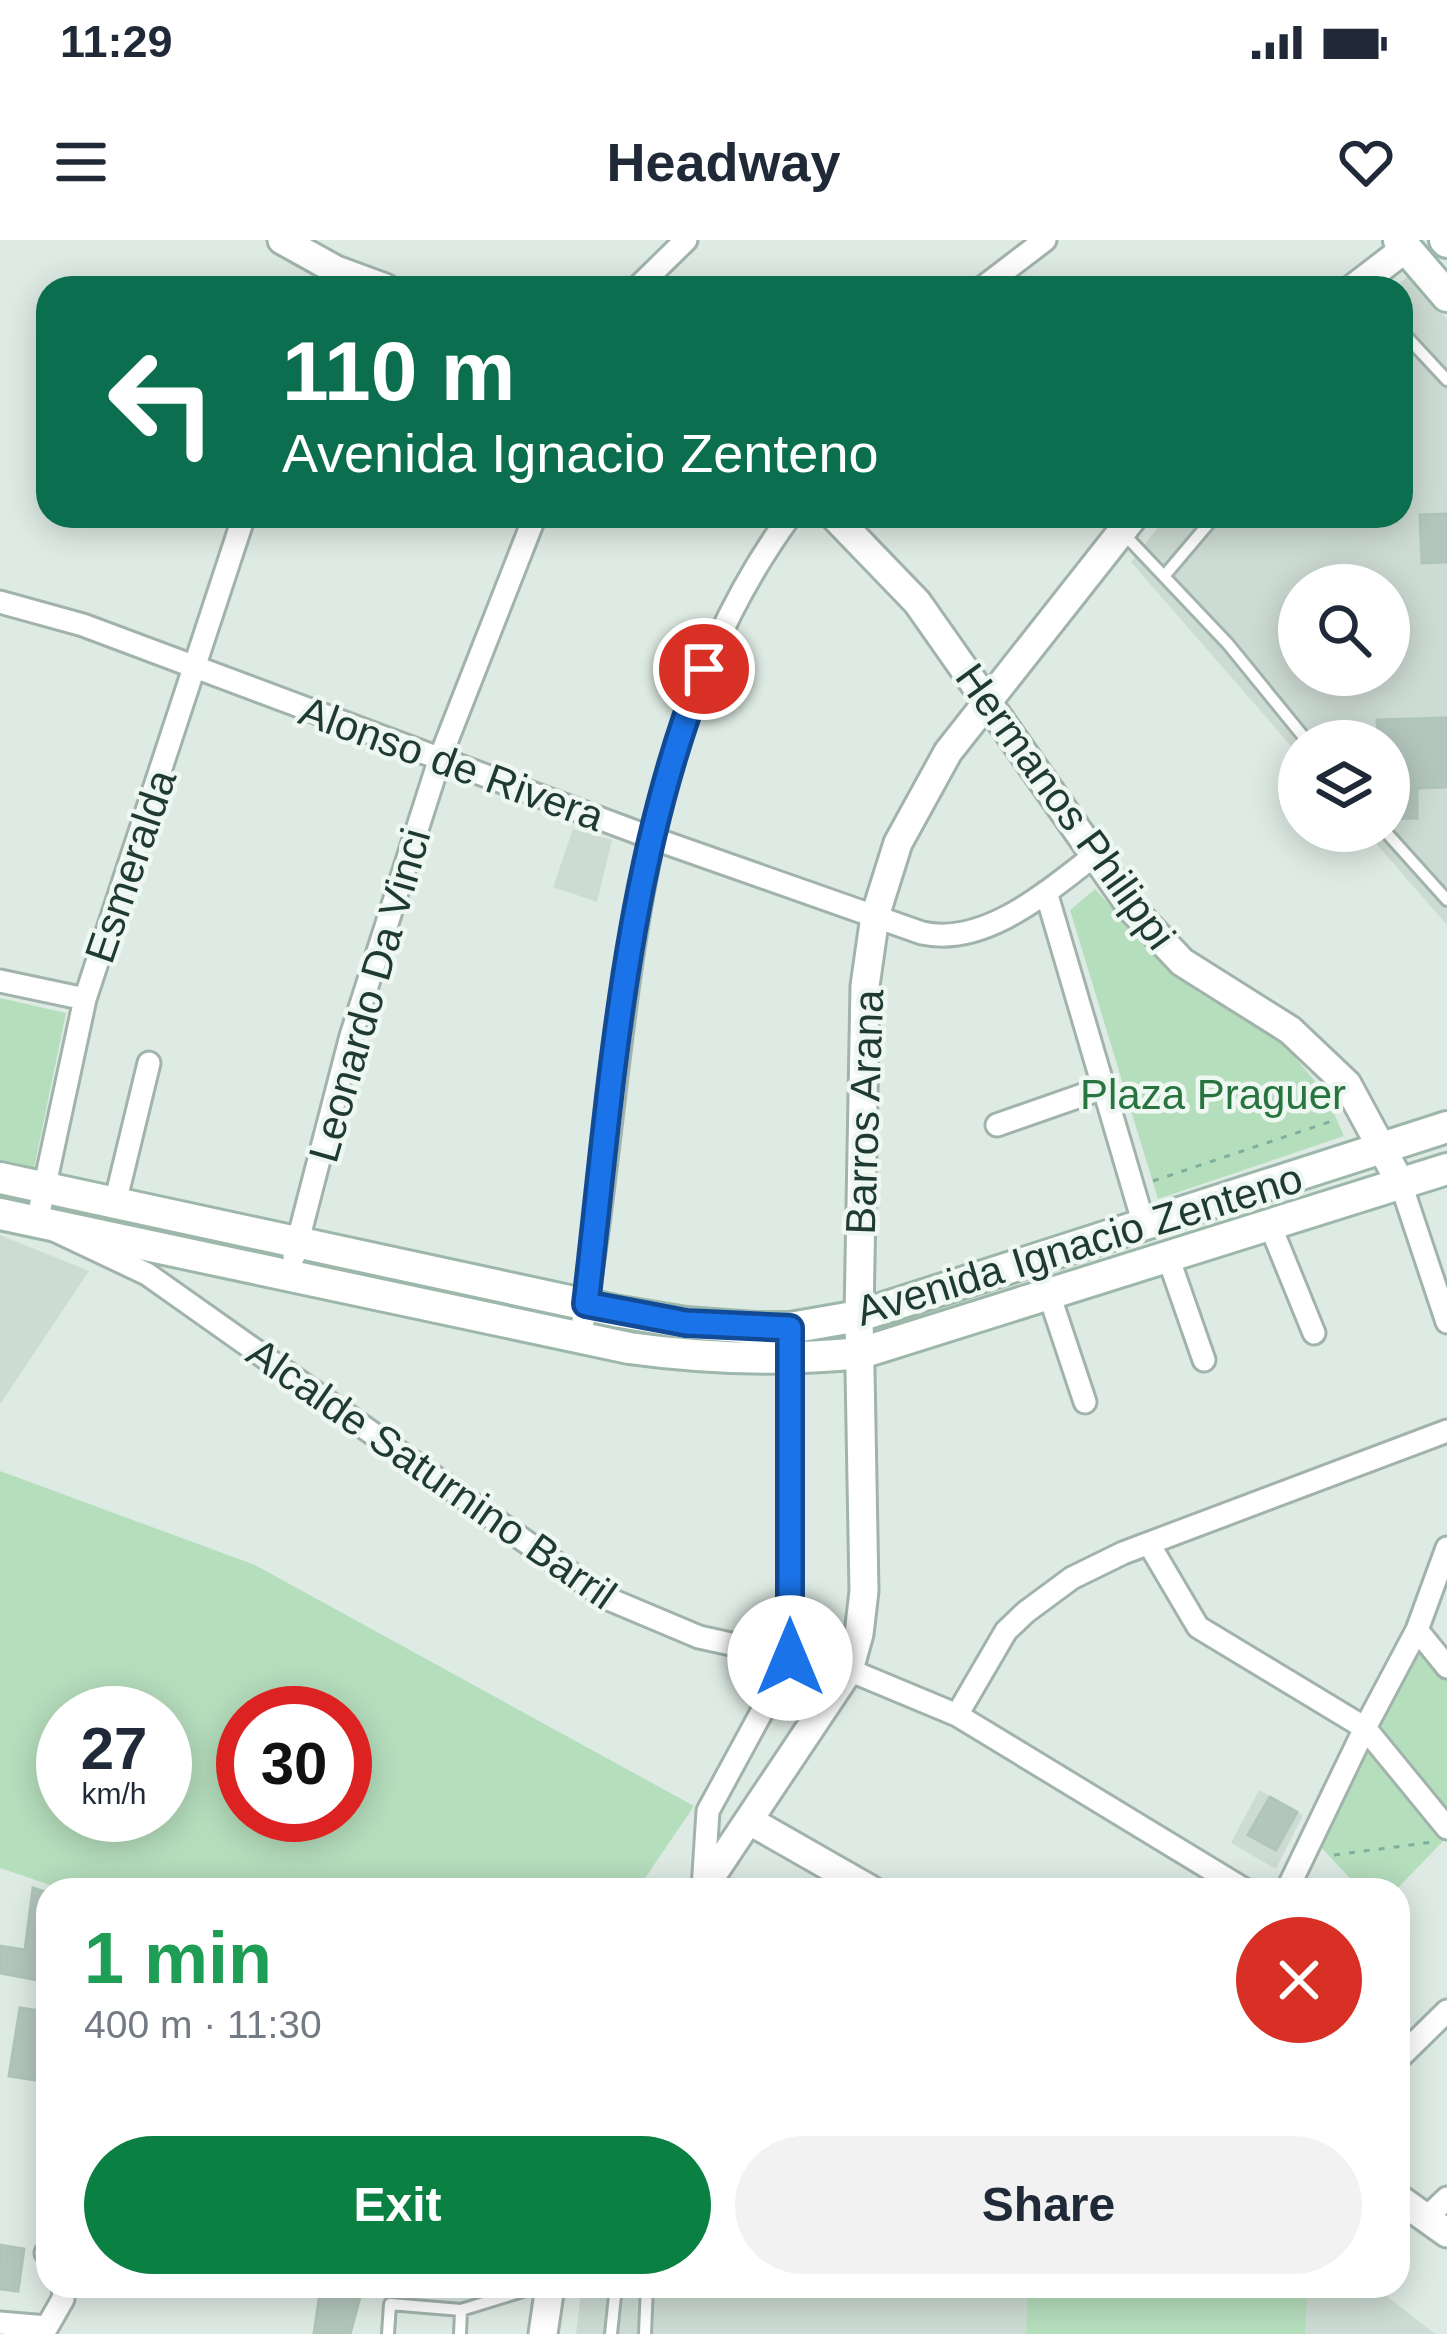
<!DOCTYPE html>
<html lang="en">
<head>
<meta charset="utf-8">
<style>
	:root { --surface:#fff; --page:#f2f2f3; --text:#1f2937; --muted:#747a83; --accent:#0b8043 }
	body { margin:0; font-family:Arial,sans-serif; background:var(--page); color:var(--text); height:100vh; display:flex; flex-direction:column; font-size:45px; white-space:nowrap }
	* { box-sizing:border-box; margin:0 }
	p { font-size:39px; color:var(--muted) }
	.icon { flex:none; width:66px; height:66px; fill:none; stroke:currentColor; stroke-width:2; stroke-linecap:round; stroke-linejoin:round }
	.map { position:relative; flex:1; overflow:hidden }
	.drawer { position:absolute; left:36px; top:1638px; width:1374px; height:420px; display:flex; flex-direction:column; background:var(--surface); border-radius:36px; box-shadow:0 6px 30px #0003 }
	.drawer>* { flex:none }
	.top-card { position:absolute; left:36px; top:36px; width:1377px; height:252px; border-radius:36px; box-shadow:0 6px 30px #0003; background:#0b6e4f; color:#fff; overflow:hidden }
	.controls { position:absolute; left:1278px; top:324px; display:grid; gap:24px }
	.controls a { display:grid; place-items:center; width:132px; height:132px; border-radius:50%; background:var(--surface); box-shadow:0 6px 30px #0003; font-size:60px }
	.speed { position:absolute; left:36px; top:1446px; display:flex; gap:24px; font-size:60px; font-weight:700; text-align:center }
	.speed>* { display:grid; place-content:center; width:156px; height:156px; border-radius:50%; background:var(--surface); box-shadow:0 6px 30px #0003; line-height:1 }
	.speed small { font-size:30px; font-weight:400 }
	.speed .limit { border:18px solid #d22; background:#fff; color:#111 }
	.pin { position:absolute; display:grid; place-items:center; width:102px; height:102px; color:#fff; margin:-51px; border:6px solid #fff; border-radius:50%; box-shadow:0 3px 12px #0007 }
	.me { position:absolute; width:132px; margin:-66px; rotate:0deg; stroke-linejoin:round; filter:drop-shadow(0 0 9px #0008) }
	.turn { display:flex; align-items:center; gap:42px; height:252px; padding:0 48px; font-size:54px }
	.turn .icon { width:156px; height:156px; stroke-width:2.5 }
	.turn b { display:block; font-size:84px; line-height:102px }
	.round { display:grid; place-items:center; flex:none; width:126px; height:126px; border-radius:63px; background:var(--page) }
	.overview { display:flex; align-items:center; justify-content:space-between; height:204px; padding:0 48px }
	h1 { font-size:72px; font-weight:800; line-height:90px; color:#1e9e55 }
	.button { display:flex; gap:24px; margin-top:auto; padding:24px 48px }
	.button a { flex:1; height:138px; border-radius:72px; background:var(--accent); color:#fff; font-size:48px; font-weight:800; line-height:138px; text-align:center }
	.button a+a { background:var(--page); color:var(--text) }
	.status { display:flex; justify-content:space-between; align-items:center; height:84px; padding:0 60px; background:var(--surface); direction:ltr }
	.status svg { height:33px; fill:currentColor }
	header { display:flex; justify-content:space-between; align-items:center; height:156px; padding:0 48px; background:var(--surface); font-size:54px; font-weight:800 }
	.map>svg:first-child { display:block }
	.built { fill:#ccdbd3; fill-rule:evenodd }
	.green { fill:#b5debd; fill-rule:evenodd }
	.building { fill:#b3c6bd; stroke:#b0c5ba; stroke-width:3 }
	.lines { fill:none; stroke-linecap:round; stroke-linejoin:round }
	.service-casing { stroke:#a1b3ab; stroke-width:16 }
	.minor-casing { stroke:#a1b3ab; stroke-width:27 }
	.tertiary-casing { stroke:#a1b3ab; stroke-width:33 }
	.secondary-casing { stroke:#9db7ab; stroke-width:36 }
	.path { stroke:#7db09c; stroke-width:3; stroke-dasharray:6 9; stroke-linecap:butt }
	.service { stroke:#fff; stroke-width:10 }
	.minor { stroke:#fff; stroke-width:21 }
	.tertiary { stroke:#fff; stroke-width:27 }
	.secondary { stroke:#fff; stroke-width:30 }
	.route-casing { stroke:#114b97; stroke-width:30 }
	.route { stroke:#1a73e8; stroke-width:21 }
	.labels { text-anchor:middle; stroke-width:9; stroke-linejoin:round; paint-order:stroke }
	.street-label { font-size:42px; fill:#1f3b31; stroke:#eff7f2 }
	.park-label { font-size:42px; fill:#27743e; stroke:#eff7f2 }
</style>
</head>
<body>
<div class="status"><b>11:29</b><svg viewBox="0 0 49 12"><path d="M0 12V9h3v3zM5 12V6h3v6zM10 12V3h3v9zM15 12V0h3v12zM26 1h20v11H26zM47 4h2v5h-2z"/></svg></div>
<header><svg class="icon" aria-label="menu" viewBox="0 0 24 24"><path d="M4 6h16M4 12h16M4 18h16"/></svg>Headway<svg class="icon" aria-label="heart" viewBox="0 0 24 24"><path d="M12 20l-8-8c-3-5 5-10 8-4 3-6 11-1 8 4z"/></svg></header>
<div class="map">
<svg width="1447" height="2094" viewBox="0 0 1447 2094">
	<rect width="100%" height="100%" fill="#deebe4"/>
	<path class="built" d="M1410,35L1447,79V685L1365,591H1389V501H1299V515L1131,322L1167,276H1401V48H1393ZM1299,345H1389V435H1299Z
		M573,589L612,600L597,662L553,647Z
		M0,995L89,1031L0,1164Z
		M1259,1550L1303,1575L1276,1629L1231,1603Z
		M582,2046H1374L1435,2094H576Z"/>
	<path class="green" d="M1095,649L1173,733L1281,801L1325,853L1344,896L1158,959L1070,670Z
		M0,758L66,773L33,933L0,926Z
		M0,1231L255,1325L694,1566L637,1650H65L0,1628ZM165,1473V1575H63V1473ZM345,1473V1575H243V1473Z
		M1416,1409L1429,1412L1447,1435V1577L1371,1487Z
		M1374,1506L1447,1597L1396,1650H1361L1318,1604L1362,1511Z
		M1028,2046H1307L1305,2094H1026Z"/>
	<path class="building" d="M1447,274V322L1422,323L1420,275Z
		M1447,478V547L1417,548V578L1389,579V501H1378L1377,480Z
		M1270,1557L1297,1572L1276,1610L1248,1595Z
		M33,1648L48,1653V1742L0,1733V1706L25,1710Z
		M20,1768L48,1772V1842L9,1836Z
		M0,2005L24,2009L18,2051L0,2049Z
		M321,2046H363L350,2094H314Z"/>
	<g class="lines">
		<defs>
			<path id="service" d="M1401,101L1407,97L1447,140
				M1122,292L1228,404L1307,501
				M1165,335L1215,276
				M1385,591L1447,660
				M388,2094L390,2064L461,2070L539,2046
				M460,2094L461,2070
				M611,2094L616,2046
				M645,2094L647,2046"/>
			<path id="minor" d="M637,48L686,0
				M982,48L1045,0
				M244,276L85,759L37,982L147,1034L604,1357L699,1397L849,1430L957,1475L1245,1650
				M0,362L83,385L652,598L922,693C985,707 1048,651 1095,615
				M1046,652L1144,985
				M0,741L85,759
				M997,885L1103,848
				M1401,944L1447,1082
				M115,963L149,823
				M1270,985L1314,1093
				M294,1016L351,796L440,518L535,276
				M1168,1017L1204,1120
				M1049,1054L1085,1162
				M580,1098C632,820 615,515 790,276
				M1149,1304L1198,1387L1365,1488L1447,1588
				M1417,1390L1447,1427
				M957,1475L1006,1391L1026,1372L1072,1338L1123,1313L1447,1191
				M703,1649L708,1571L791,1418V1107
				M1287,1650L1365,1488L1417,1390L1447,1308
				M1398,1819L1447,1771
				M1426,1978L1447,1958
				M46,2013L48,2015
				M0,2083L47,2087L63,2059L64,2046"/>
			<path id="tertiary" d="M282,0L336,30L385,48
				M1354,48L1406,8
				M834,276L917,362L1134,671L1182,722L1290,790L1347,844L1401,944
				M750,1581L871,1650
				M702,1650L849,1430L859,1394L864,1351L859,1076L865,746L875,676L898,603L948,512L1134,276
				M1398,1958L1447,1993
				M543,2094L550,2046"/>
			<path id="secondary" d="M1399,0L1447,56
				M1445,0L1447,2
				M0,938L620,1072L686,1083L755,1088H790L859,1076L1447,887
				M0,974L629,1108C708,1119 782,1121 861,1113L1447,929"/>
		</defs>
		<use href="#service" class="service-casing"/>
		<use href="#minor" class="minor-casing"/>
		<use href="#tertiary" class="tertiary-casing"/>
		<use href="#secondary" class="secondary-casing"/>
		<path class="path" d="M1153,941L1338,879
			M1334,1615L1433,1602"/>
		<use href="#service" class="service"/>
		<use href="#minor" class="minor"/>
		<use href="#tertiary" class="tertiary"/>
		<use href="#secondary" class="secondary"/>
	</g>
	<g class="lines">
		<defs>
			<path id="route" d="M704,429C624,629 611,852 586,1064L686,1083L790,1088V1418"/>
		</defs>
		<use href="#route" class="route-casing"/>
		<use href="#route" class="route"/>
	</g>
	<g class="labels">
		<g class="street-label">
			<text transform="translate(452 523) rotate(20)" y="15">Alonso de Rivera</text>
			<text transform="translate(1066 566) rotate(54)" y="15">Hermanos Philippi</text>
			<text transform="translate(130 626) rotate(-71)" y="15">Esmeralda</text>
			<text transform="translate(369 755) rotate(-74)" y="15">Leonardo Da Vinci</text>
			<text transform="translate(864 872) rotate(-88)" y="15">Barros Arana</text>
			<text transform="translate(1079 1004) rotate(-17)" y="15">Avenida Ignacio Zenteno</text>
			<text transform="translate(432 1233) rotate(35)" y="15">Alcalde Saturnino Barril</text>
		</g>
		<g class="park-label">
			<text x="1213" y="869">Plaza Praguer</text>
		</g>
	</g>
</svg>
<div class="controls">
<a><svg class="icon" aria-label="search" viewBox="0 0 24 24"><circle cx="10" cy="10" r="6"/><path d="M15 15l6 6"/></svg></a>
<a><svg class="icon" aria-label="layers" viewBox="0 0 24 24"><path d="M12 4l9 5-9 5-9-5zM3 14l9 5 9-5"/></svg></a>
</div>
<div class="speed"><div>27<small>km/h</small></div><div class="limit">30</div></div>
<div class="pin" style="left:704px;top:429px;background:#d93025"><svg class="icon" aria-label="arrive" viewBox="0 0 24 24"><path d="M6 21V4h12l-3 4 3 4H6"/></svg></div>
<svg class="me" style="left:790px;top:1418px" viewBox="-20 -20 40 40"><circle r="19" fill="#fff"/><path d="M0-13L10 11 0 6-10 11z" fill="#1a73e8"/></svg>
<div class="top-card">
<div class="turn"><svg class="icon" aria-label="left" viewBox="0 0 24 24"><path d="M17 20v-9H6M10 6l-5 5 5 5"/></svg><div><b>110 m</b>Avenida Ignacio Zenteno</div></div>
</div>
<section class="drawer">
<div class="overview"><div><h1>1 min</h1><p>400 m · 11:30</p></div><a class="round" style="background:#d93025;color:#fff"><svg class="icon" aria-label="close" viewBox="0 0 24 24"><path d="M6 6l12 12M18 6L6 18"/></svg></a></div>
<div class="button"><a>Exit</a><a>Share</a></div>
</section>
</div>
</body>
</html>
